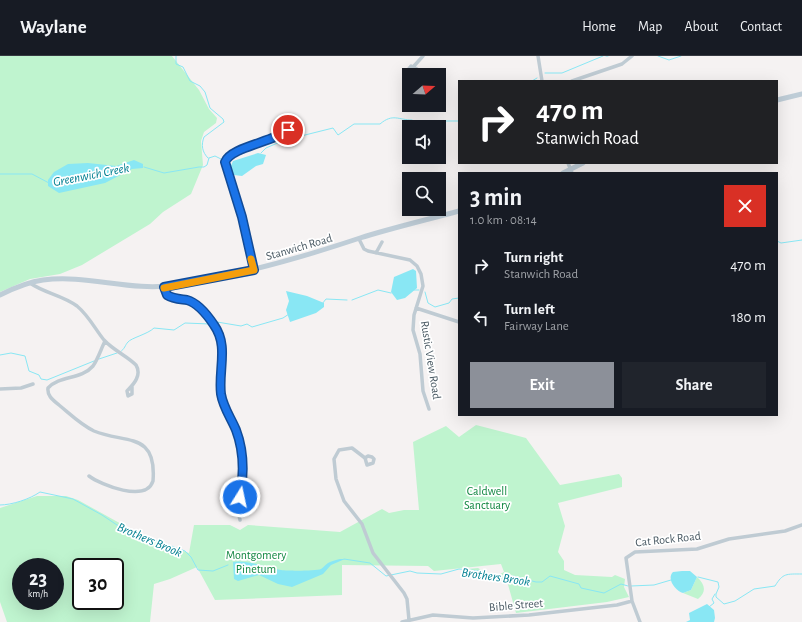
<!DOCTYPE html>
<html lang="en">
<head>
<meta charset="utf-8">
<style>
	:root { --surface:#171b24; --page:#20242c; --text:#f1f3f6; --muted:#9ea1a6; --line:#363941; --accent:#8c9099 }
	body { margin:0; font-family:"Alegreya Sans",sans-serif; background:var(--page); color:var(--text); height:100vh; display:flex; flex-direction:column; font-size:15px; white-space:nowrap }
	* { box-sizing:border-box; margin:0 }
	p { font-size:13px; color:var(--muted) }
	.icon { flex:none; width:22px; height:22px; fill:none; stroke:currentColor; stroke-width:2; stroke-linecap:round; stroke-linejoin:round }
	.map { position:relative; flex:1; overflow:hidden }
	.drawer { position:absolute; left:458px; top:116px; width:320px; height:244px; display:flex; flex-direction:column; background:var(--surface); border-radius:0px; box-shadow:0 4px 16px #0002 }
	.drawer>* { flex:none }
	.hud { position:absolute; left:458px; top:24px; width:320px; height:84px; border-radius:0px; box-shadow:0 4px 16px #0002; background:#202124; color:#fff; overflow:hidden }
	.needle { width:26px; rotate:71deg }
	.buttons { position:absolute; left:402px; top:12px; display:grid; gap:8px }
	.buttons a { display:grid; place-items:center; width:44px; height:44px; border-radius:0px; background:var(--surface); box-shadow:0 4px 16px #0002; font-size:20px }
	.speed { position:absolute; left:12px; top:502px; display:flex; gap:8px; font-size:20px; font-weight:700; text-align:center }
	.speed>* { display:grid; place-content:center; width:52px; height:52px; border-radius:50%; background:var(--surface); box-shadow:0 4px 16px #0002; line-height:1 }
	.speed small { font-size:10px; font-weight:400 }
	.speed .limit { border:2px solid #111; border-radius:6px; background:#fff; color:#111 }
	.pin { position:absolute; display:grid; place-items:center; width:34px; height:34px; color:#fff; margin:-17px; border:2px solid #fff; border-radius:50%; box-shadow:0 1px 4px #0007 }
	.me { position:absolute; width:44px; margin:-22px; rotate:10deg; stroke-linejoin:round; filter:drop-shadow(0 0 3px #0008) }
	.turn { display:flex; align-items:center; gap:14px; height:84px; padding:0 12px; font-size:18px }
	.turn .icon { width:52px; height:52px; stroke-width:2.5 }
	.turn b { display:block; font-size:28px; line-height:34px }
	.round { display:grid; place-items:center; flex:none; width:42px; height:42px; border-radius:0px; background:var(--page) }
	.head { display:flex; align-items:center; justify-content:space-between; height:68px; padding:0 12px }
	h1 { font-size:24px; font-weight:600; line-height:30px }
	.button { display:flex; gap:8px; margin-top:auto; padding:8px 12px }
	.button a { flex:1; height:46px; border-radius:0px; background:var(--accent); color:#fff; font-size:16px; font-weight:600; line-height:46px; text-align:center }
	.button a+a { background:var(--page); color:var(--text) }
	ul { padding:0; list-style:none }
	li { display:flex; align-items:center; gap:12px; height:52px; padding:0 12px }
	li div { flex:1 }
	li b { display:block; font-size:15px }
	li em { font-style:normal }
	header { display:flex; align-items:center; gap:24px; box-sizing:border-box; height:56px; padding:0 20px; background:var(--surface); border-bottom:1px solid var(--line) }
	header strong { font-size:19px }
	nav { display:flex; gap:22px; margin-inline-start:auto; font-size:14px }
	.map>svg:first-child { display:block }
	.green { fill:#bff4cf; fill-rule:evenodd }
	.water { fill:#89e7f4 }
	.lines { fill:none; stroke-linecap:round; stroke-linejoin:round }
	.stream { stroke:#89e7f4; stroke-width:1 }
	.street { stroke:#bfcbd3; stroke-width:3.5 }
	.secondary { stroke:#bfcdd7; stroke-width:5 }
	.route-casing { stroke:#114b97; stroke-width:10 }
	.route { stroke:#1a73e8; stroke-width:7 }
	.slow { stroke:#f59e0b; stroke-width:7 }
	.labels { text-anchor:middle; stroke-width:3.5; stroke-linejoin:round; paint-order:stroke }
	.street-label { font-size:12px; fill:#485862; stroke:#fff }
	.park-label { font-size:12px; fill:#108640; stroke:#fff }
	.water-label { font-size:13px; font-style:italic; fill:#048192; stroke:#fff }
</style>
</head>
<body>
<header>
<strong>Waylane</strong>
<nav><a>Home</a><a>Map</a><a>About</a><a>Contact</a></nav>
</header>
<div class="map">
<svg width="802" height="566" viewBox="0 0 802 566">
	<rect width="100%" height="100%" fill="#f5f2f2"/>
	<path class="green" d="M0,0H172L199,34L209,53L217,62L216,67L204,76L201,85L203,109L191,138L163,156L150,168L82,209L60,218L30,223L0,236Z
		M476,369L526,382L560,429L619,418L622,422V431L558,447L565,470L558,496L564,505V514L575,519L612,521L615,519L625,523L624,531L629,541L607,546L516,557L507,525H497L498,519L504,516L501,508L434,515L428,510L342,509V539L215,544L197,511L170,523L154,528L150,566H7L0,546V452L37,440H66L78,444L143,480L189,497L194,469H230L240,474L248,469L340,476L382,453L389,457L404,454H419L413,386L446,370L459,381ZM21,511H55V545H21ZM81,511H115V545H81Z
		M478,512L487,517V523C481,524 471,519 465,517L467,513Z
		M697,521C705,528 707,536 698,543L683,537L691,534Z"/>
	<path class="water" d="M258,97L266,99L263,108L256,110L242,120L234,119L230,112L233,105Z
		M134,104L143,108V112L132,113L105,127L59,137L48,130V124L54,116L68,108L88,107L116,110Z
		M413,213L416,215L417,232L405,242L397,244L391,236L394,221Z
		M286,235L307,240L324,247V251L316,257L290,266L286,254L289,245Z
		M340,503H345L331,509L323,518L292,531L278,528L259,519L238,525L234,523L233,506C244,503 269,512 281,514C288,515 316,515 321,513C324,511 325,509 328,507C331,505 336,504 340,503Z
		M682,515H690L697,521L691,534L683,537C676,535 666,523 673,516Z
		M707,548L714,554L715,562L714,566H686L690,564L689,557Z"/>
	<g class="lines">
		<path class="stream" d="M176,0V8L183,11L190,25L200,30L205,36L210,52L223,63L224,66L204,81C201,89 202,96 208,102
			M606,0H608
			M658,0L669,4L681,0
			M545,17H562L603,0
			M532,25L537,22
			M432,65H459
			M261,97L266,92L296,79L301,80L333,72L338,79L354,68H380C393,57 398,64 412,64
			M209,102L215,100L223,104
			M144,111L164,117L199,111H204L207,109L209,102
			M0,118H32L49,127
			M777,185L781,187L802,184
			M414,234H419
			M425,236L428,247L435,251L449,247L452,243L459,242
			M352,244L378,234L391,237
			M322,248L326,243L347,244
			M217,266L241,270L247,268L252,271L283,262L289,258
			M120,296C125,293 125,289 128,286C131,282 148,278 154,272L174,274L185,267L210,268
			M0,299L11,297L25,300L29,315L39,319L41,323L47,324L94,305
			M99,303L117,297
			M0,449C12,449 30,443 40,436L73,443L102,459L120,471L185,495L191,501L198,514L213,515L228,509
			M344,503L370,507L386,520L410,515L417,517L441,518L459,513L480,515L489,520L501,523L513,520L536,526H542L550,520L579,528L581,532L604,537L621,528L628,530
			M698,521L718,526L719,531L716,538V541L724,548L735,545L754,533L775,530C783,517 786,518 802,518
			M631,530L654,529L671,524
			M709,551L714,547L712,543L715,538"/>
		<path class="street" d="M538,0L542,25
			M414,10L423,0
			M409,22L406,16L411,10L417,13L418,19
			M572,25L622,8L632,0
			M568,107L572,117
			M359,183L364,193L368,195L410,204L417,210L421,218L423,230L414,259L413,274L420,298L423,335L429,353
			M376,197L382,186
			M254,214L242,161L225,106C230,92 270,86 285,76C290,73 293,67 297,62
			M30,227C44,237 62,239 77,250C89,260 95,273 104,284C113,294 127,300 136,309C142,319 134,328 127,335L128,340L132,338V331
			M164,231L167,239C174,243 183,242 190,245C197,249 203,255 208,261C232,292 216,310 222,343C224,354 232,363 236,374C240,385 242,398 243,410C244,428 235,446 240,464
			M416,252L459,266
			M0,333L21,332L33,328
			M365,402L368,400L372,401L374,403L373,407L367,409L365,402L352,392L339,394L334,403L336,423L344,445L362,468L373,497L404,537L407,543L409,564
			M89,420C101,429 146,447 153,425C157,375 125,388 94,375C81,369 70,358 59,349C53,344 47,340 48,332C60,319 81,324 93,310C98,303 101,293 105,285
			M402,566L433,559L473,562L529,559L617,549L632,545
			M640,566L632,545L626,502L635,496L697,493L729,483L785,475L802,469"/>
		<path class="secondary" d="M777,44L802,38
			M563,117L583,107
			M0,239C14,232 28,226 43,224C87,218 131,236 175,229C238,220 300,202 360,182C392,172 426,164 459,155"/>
	</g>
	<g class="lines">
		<defs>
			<path id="route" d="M240,441C244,419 244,395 236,374C231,362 223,351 221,338C218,314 229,290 214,269C208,260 198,247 187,244C180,243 173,243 167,239L164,231L254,214L242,161L225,106C231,91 273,86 288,74"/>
		</defs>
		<use href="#route" class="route-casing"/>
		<use href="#route" class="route"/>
		<path class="slow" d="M164,232L254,214L251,203"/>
	</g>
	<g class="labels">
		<g class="street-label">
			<text transform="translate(299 191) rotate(-16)" y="4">Stanwich Road</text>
			<text transform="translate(431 304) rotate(81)" y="4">Rustic View Road</text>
			<text transform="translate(668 483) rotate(-6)" y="4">Cat Rock Road</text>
			<text transform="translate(516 549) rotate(-5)" y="4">Bible Street</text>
		</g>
		<g class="park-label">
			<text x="487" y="439">Caldwell<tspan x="487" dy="14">Sanctuary</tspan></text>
			<text x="256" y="503">Montgomery<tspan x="256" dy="14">Pinetum</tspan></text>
		</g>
		<g class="water-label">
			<text transform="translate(91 118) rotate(-11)" y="5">Greenwich Creek</text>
			<text transform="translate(150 483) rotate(23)" y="5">Brothers Brook</text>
			<text transform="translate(496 520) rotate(8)" y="5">Brothers Brook</text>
		</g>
	</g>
</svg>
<div class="buttons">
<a><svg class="needle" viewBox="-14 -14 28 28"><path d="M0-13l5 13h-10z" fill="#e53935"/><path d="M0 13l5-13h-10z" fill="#9ea1a6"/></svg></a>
<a><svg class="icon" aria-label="sound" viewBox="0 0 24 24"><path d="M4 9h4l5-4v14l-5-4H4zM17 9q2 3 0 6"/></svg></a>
<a><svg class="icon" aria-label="search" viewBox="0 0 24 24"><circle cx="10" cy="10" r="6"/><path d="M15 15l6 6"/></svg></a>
</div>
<div class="speed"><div>23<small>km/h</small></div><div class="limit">30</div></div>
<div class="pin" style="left:288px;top:74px;background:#d93025"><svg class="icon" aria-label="arrive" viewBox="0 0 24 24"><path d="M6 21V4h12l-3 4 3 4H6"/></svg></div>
<svg class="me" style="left:240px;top:441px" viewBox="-20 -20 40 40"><circle r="17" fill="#1a73e8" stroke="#fff" stroke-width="3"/><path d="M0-11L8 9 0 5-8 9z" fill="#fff"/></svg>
<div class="hud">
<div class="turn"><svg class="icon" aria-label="right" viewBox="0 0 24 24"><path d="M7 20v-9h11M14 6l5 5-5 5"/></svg><div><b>470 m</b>Stanwich Road</div></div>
</div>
<section class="drawer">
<div class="head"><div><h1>3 min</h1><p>1.0 km · 08:14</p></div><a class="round" style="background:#d93025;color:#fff"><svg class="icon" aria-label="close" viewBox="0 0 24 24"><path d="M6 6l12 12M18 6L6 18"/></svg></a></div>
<ul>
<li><svg class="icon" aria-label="right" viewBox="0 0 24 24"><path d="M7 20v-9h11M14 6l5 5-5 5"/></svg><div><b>Turn right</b><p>Stanwich Road</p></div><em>470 m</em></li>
<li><svg class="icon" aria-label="left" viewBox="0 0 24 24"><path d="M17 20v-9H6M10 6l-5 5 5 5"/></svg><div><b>Turn left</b><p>Fairway Lane</p></div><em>180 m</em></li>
</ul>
<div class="button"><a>Exit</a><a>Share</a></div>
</section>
</div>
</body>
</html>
